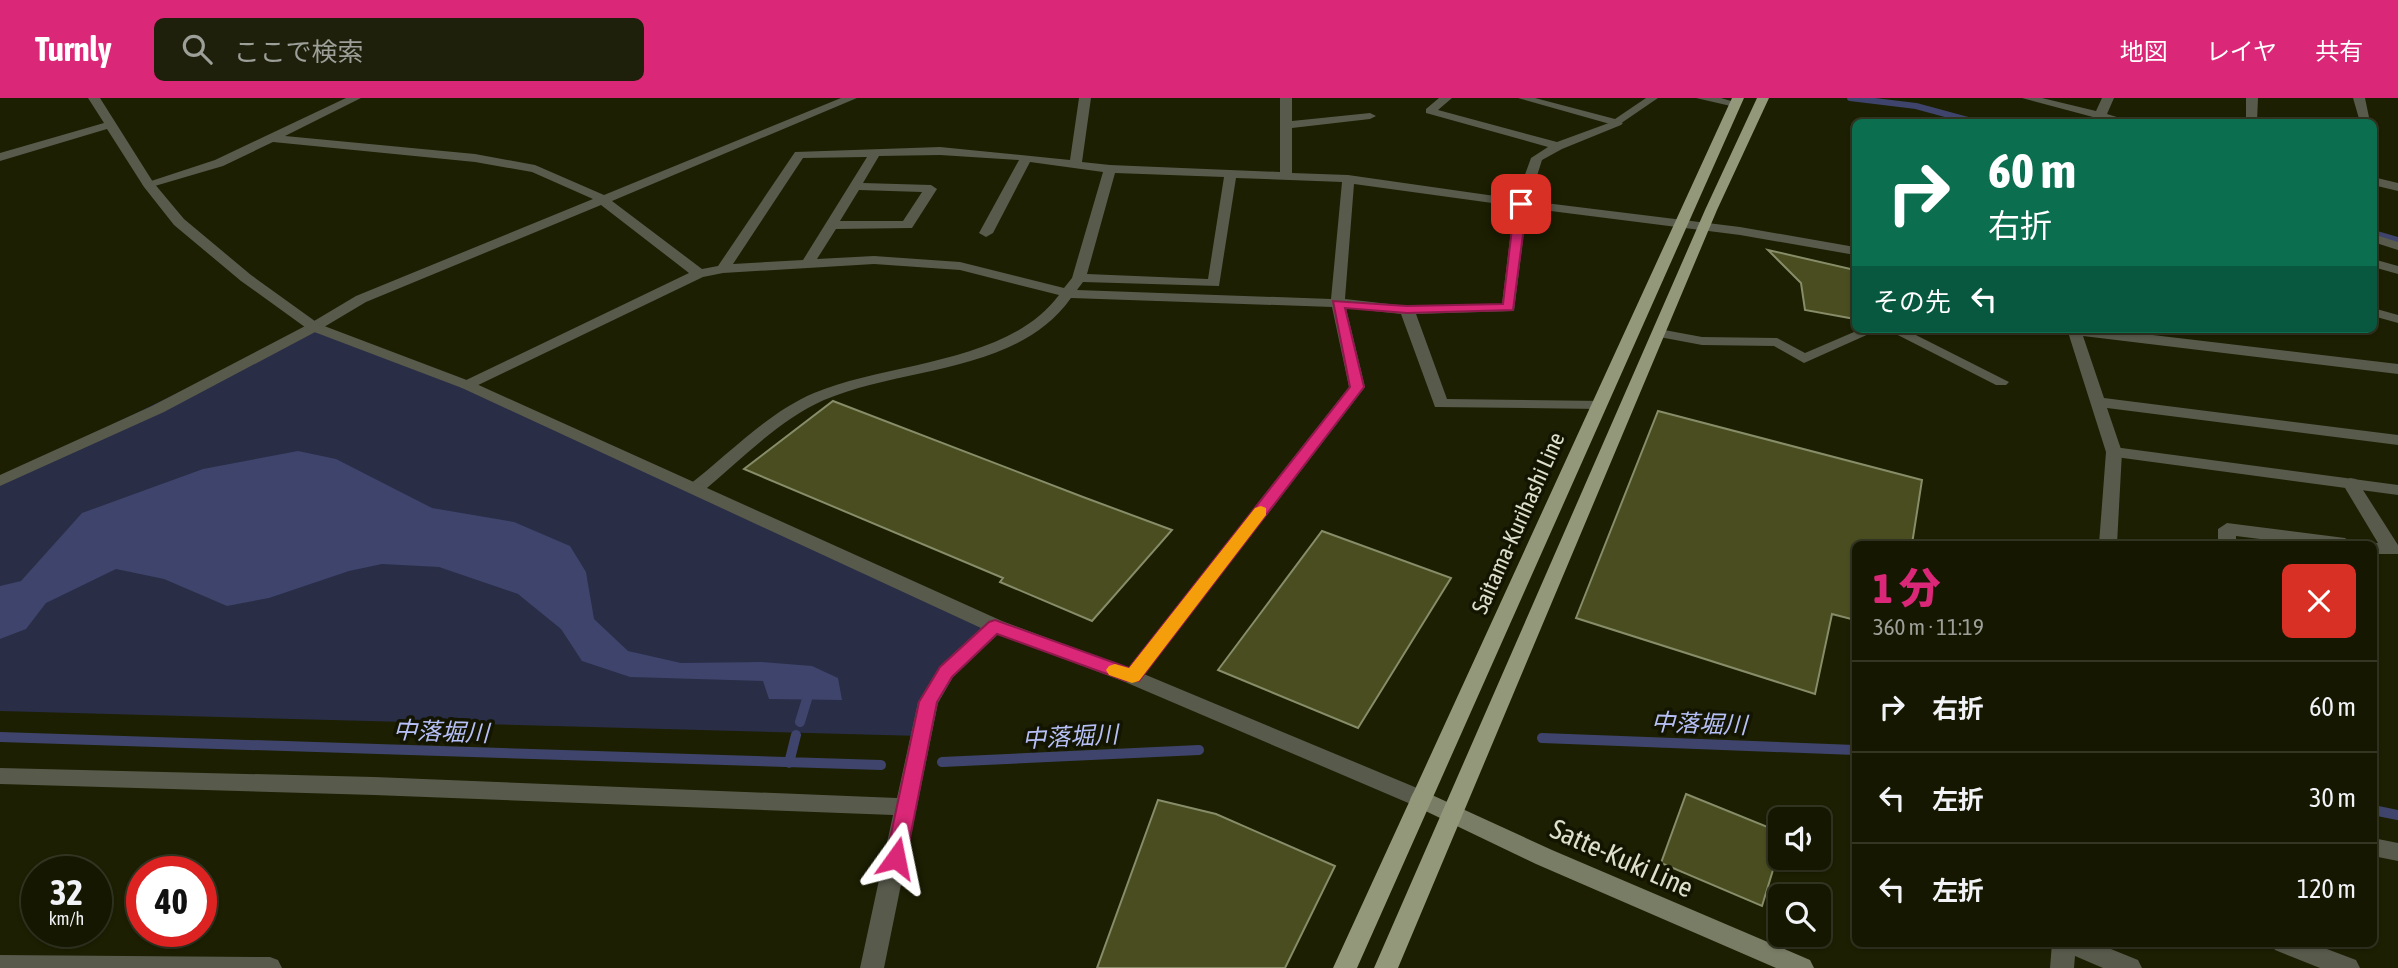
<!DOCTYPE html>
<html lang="ja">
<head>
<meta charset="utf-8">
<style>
	:root { --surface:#151701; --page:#1e200b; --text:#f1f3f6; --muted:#9d9f99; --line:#343623; --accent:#db2777 }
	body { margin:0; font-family:"Asap Condensed","Noto Sans JP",sans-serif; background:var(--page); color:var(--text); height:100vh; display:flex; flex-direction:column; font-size:26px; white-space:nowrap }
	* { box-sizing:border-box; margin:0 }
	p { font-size:23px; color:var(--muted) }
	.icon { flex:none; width:38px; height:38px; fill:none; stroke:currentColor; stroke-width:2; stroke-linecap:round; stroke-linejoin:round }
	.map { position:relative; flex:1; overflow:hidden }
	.details { position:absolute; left:1852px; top:443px; width:525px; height:406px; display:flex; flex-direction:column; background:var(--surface); border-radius:10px; box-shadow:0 2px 5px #0004,0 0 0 2px var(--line) }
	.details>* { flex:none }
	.banner { position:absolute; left:1852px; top:21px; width:525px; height:214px; border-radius:10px; box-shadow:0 2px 5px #0004,0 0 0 2px var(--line); background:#0b6e4f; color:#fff; overflow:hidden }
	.fabs { position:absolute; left:1768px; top:709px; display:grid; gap:14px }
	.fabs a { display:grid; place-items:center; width:63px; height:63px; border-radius:10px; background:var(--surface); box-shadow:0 2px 5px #0004,0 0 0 2px var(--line); font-size:35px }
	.speed { position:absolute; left:21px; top:758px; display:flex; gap:14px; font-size:35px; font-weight:700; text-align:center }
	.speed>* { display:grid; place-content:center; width:91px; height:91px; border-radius:50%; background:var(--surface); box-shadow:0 2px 5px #0004,0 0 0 2px var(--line); line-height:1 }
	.speed small { font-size:18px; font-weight:400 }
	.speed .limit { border:10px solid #d22; background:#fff; color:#111 }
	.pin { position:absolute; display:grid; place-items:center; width:60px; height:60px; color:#fff; margin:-30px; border-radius:14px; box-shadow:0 4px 10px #0006 }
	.me { position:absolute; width:77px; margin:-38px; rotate:12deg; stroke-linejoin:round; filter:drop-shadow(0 0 5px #0008) }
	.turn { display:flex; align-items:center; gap:24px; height:147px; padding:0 21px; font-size:32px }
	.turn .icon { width:91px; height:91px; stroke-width:2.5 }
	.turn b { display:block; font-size:49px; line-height:60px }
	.then { display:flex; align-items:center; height:66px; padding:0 21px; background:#0003; gap:14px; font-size:26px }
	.round { display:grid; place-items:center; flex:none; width:74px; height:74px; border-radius:10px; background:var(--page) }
	.overview { display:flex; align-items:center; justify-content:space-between; height:119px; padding:0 21px }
	h1 { font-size:42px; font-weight:800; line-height:52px; color:var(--accent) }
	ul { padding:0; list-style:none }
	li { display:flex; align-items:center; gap:21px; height:91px; padding:0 21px; border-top:2px solid var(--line) }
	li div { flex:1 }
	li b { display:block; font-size:26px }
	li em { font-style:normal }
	header { display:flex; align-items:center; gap:42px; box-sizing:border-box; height:98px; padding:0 35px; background:var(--accent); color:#fff }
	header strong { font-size:33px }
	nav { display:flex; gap:38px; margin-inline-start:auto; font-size:24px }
	.search { width:490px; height:63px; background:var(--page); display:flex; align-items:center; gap:18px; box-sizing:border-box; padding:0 24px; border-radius:10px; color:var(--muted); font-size:26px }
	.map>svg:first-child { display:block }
	.green { fill:#292d46 }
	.water { fill:#3e446b }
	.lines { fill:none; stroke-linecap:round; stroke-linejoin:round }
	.stream-far1 { stroke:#3e446b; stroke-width:6 }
	.stream { stroke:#3e446b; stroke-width:10 }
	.building { fill:#494d1f; stroke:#878c69; stroke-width:2 }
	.service { fill:#585a4c; fill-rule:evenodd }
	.minor { fill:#585a4c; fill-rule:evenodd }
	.tertiary { fill:#585a4c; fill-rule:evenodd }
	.secondary { fill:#7a7d66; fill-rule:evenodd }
	.primary { fill:#94987b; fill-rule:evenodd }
	.route { fill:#db2777; stroke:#8e194d; stroke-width:2 }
	.slow { fill:#f59e0b }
	.labels { text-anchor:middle; stroke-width:7; stroke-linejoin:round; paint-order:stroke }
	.street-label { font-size:23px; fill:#dde0cd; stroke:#131500 }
	.water-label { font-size:24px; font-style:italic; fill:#b6bff6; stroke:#131500 }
	.near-street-label { font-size:28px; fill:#dde0cd; stroke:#131500 }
</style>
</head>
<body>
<header>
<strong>Turnly</strong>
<div class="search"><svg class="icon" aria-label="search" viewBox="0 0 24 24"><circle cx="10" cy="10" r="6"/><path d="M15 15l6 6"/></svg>ここで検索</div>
<nav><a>地図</a><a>レイヤ</a><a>共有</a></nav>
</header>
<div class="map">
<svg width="2398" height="870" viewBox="0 0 2398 870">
	<rect width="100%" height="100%" fill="#1c1f01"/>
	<path class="green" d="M314,229L467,287L995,528L946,574L920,638L0,613V381Z"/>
	<path class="water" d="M298,353L336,361L432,410L514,424L570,448L586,474L594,521L628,553L681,565L762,564L812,568L838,580L842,602L769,601L763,583L630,579L582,563L561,531L518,496L439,469L382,466L349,473L269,500L227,508L164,481L116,471L46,505L26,531L0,541V488L21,483L82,415L203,371Z"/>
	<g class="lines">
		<path class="stream-far1" d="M1850,0L1916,8L1975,24
			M2373,135L2398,142"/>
		<path class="stream" d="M800,624L807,601
			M0,639L881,667
			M1542,640L1855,652
			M942,664L1199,652
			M789,665L796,637
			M2373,712L2398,717"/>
	</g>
	<path class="building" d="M1768,152L1855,172V221L1805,212L1801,185Z
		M833,303L1083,399L1172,432L1092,523L1000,484L1003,480L744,371Z
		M1658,313L1922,382L1912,446H1855V522L1832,516L1815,596L1576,520Z
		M1322,433L1451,480L1358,630L1218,572Z
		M1686,696L1780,734V749L1762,808L1661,765Z
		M1158,702L1216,716L1335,768L1285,870H1097Z"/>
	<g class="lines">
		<path class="service" d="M1518,0H1535L1615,21L1646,0H1658L1617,28Z"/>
		<path class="minor" d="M346,0H361L285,38L475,56L535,67L604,97L841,0H857L612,103L702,171L718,168L795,54L940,49L1070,62L1079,0H1091L1082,64L1110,67L1280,74V0H1292V23L1370,15L1376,18L1370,21L1292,30V75L1348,77L1516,101L1531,60L1548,49L1426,15V11L1439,0H1452L1438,12L1557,44L1617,22L1623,25L1621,27L1562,51L1542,62L1529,103L1740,129L1855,149V157L1740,137L1527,110L1514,213L1416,216L1447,301L1605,303L1607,306L1605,309L1599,311L1435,309L1401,216L1346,210L1365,289L1139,584H1125L1122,579L1125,574L1349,289L1332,209L1071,200C1017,276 903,268 824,302C777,323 740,363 701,395L695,396L687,391L689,387C729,356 767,315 814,295C888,264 1008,266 1059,197L960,172L874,166L723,175L703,179L472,290H462L459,287L462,284L689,175L601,107L366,204L319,232L164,314L0,388V377L152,308L309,226L356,198L593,101L532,74L475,64L273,44L223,68L148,90L142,86L215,62ZM940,57L1019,62L979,135L986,139L993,135L1030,64L1103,74L1072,180L1064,190L960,164L874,158L817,161L836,131L912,130L937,91L931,87L863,85L879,58ZM867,59L803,162L733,166L803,60ZM1115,75L1224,79L1208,181L1087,176ZM1236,80L1342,84L1331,201L1077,192L1083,184L1219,188ZM1354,86L1514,108L1502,206L1407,208L1345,201ZM859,92L922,94L903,123H840Z
			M1696,0H1721L1741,6L1735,9Z
			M2022,0H2042L2096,13L2102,0H2114L2107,16L2133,24L2104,22L2102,24H2092L2093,19Z
			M2246,0H2258L2257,24H2246Z
			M2353,0H2365L2370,24H2360Z
			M2373,79L2398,85V93L2373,87Z
			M2373,136L2398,144V152L2373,144Z
			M2373,161L2398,168V176L2373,169Z
			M2373,210L2398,217V225L2373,218Z
			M1659,231L1702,239L1777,240L1805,255L1861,231H1880L1804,265L1774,248L1702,247L1654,238V232Z
			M1886,231H1904L2009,284L2006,287H1996Z
			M2067,231H2102L2398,266V276L2083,238L2104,300L2398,337V347L2107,310L2122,354L2117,446H2099L2106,354Z
			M2350,380L2356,381L2398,447V456H2373V446H2366L2378,445L2342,385Z
			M2227,425L2345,440L2354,446H2300L2236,438V446H2218V431Z
			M2373,740L2398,745V763L2373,758Z
			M2052,845H2096L2138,862L2142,870H2103L2075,858L2074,870H2050Z
			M2271,845H2311L2356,862L2360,870H2320L2275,852Z
			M0,857L270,859L278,862L282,870H0Z"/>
		<path class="tertiary" d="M88,0H100L153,84L184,121L251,177L319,226L472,284L1002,523L1139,574L1429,695L1432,701L1429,707L1421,710L1413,707L1125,584L998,536L953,579L938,605L884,870H860L893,717L374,697L0,686V670L374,679L897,700L918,604L939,569L981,530L462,290L309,232L241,183L174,127L144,89L107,31L0,63V55L104,25Z
			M2114,349L2398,387V397L2108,358L2106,354Z"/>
		<path class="secondary" d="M1421,692L1552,752L1810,862L1814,870H1776L1536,766L1413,707L1410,701L1413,695Z"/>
		<path class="primary" d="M1732,0H1744L1357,870H1333Z
			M1757,0H1769L1717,112L1398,870H1374L1705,112Z"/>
	</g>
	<path class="route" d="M1521,103L1527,106L1513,212L1407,215L1345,210L1364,289L1139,583H1126L997,536L952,579L937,604L906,760L903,766L896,769L889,766L886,760L919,604L940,569L989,524L995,522L1129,570L1350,289L1333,203L1407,208L1503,206L1515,106Z"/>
	<path class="slow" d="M1261,408L1266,410V417L1139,583L1132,585L1109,577L1106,572L1109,568L1115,566L1129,570L1255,410Z"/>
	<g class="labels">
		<g class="street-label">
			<text transform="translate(1518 425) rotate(-66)" y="8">Saitama-Kurihashi Line</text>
		</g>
		<g class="water-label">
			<text transform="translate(1699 626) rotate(2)" y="8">中落堀川</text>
			<text transform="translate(441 634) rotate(2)" y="8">中落堀川</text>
			<text transform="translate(1070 639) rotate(-3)" y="8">中落堀川</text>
		</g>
		<g class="near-street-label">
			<text transform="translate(1622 760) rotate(24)" y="10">Satte-Kuki Line</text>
		</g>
	</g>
</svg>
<div class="fabs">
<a><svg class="icon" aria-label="sound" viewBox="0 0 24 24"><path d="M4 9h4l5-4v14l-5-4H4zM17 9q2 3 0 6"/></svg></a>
<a><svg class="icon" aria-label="search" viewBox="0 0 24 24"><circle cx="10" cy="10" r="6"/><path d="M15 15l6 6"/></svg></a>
</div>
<div class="speed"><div>32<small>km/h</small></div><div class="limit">40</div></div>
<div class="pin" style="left:1521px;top:106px;background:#d93025"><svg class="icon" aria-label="arrive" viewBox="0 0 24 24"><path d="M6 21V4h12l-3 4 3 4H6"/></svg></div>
<svg class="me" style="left:896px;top:760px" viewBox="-20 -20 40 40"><path d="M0-17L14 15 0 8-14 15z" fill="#db2777" stroke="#fff" stroke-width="4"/></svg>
<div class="banner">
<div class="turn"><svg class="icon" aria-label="right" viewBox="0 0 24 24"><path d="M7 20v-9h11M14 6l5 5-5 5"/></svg><div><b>60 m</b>右折</div></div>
<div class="then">その先<svg class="icon" aria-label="left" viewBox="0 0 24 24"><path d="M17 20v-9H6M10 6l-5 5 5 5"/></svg></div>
</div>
<section class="details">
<div class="overview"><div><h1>1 分</h1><p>360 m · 11:19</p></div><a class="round" style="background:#d93025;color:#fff"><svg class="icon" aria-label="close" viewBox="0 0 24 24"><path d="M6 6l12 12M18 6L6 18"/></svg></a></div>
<ul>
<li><svg class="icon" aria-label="right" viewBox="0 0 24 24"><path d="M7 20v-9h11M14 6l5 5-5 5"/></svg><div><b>右折</b></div><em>60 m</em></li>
<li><svg class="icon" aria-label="left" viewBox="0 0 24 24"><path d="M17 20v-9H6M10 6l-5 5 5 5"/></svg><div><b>左折</b></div><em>30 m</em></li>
<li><svg class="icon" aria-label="left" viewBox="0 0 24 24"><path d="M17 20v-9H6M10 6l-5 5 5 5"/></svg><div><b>左折</b></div><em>120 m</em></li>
</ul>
</section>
</div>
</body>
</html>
